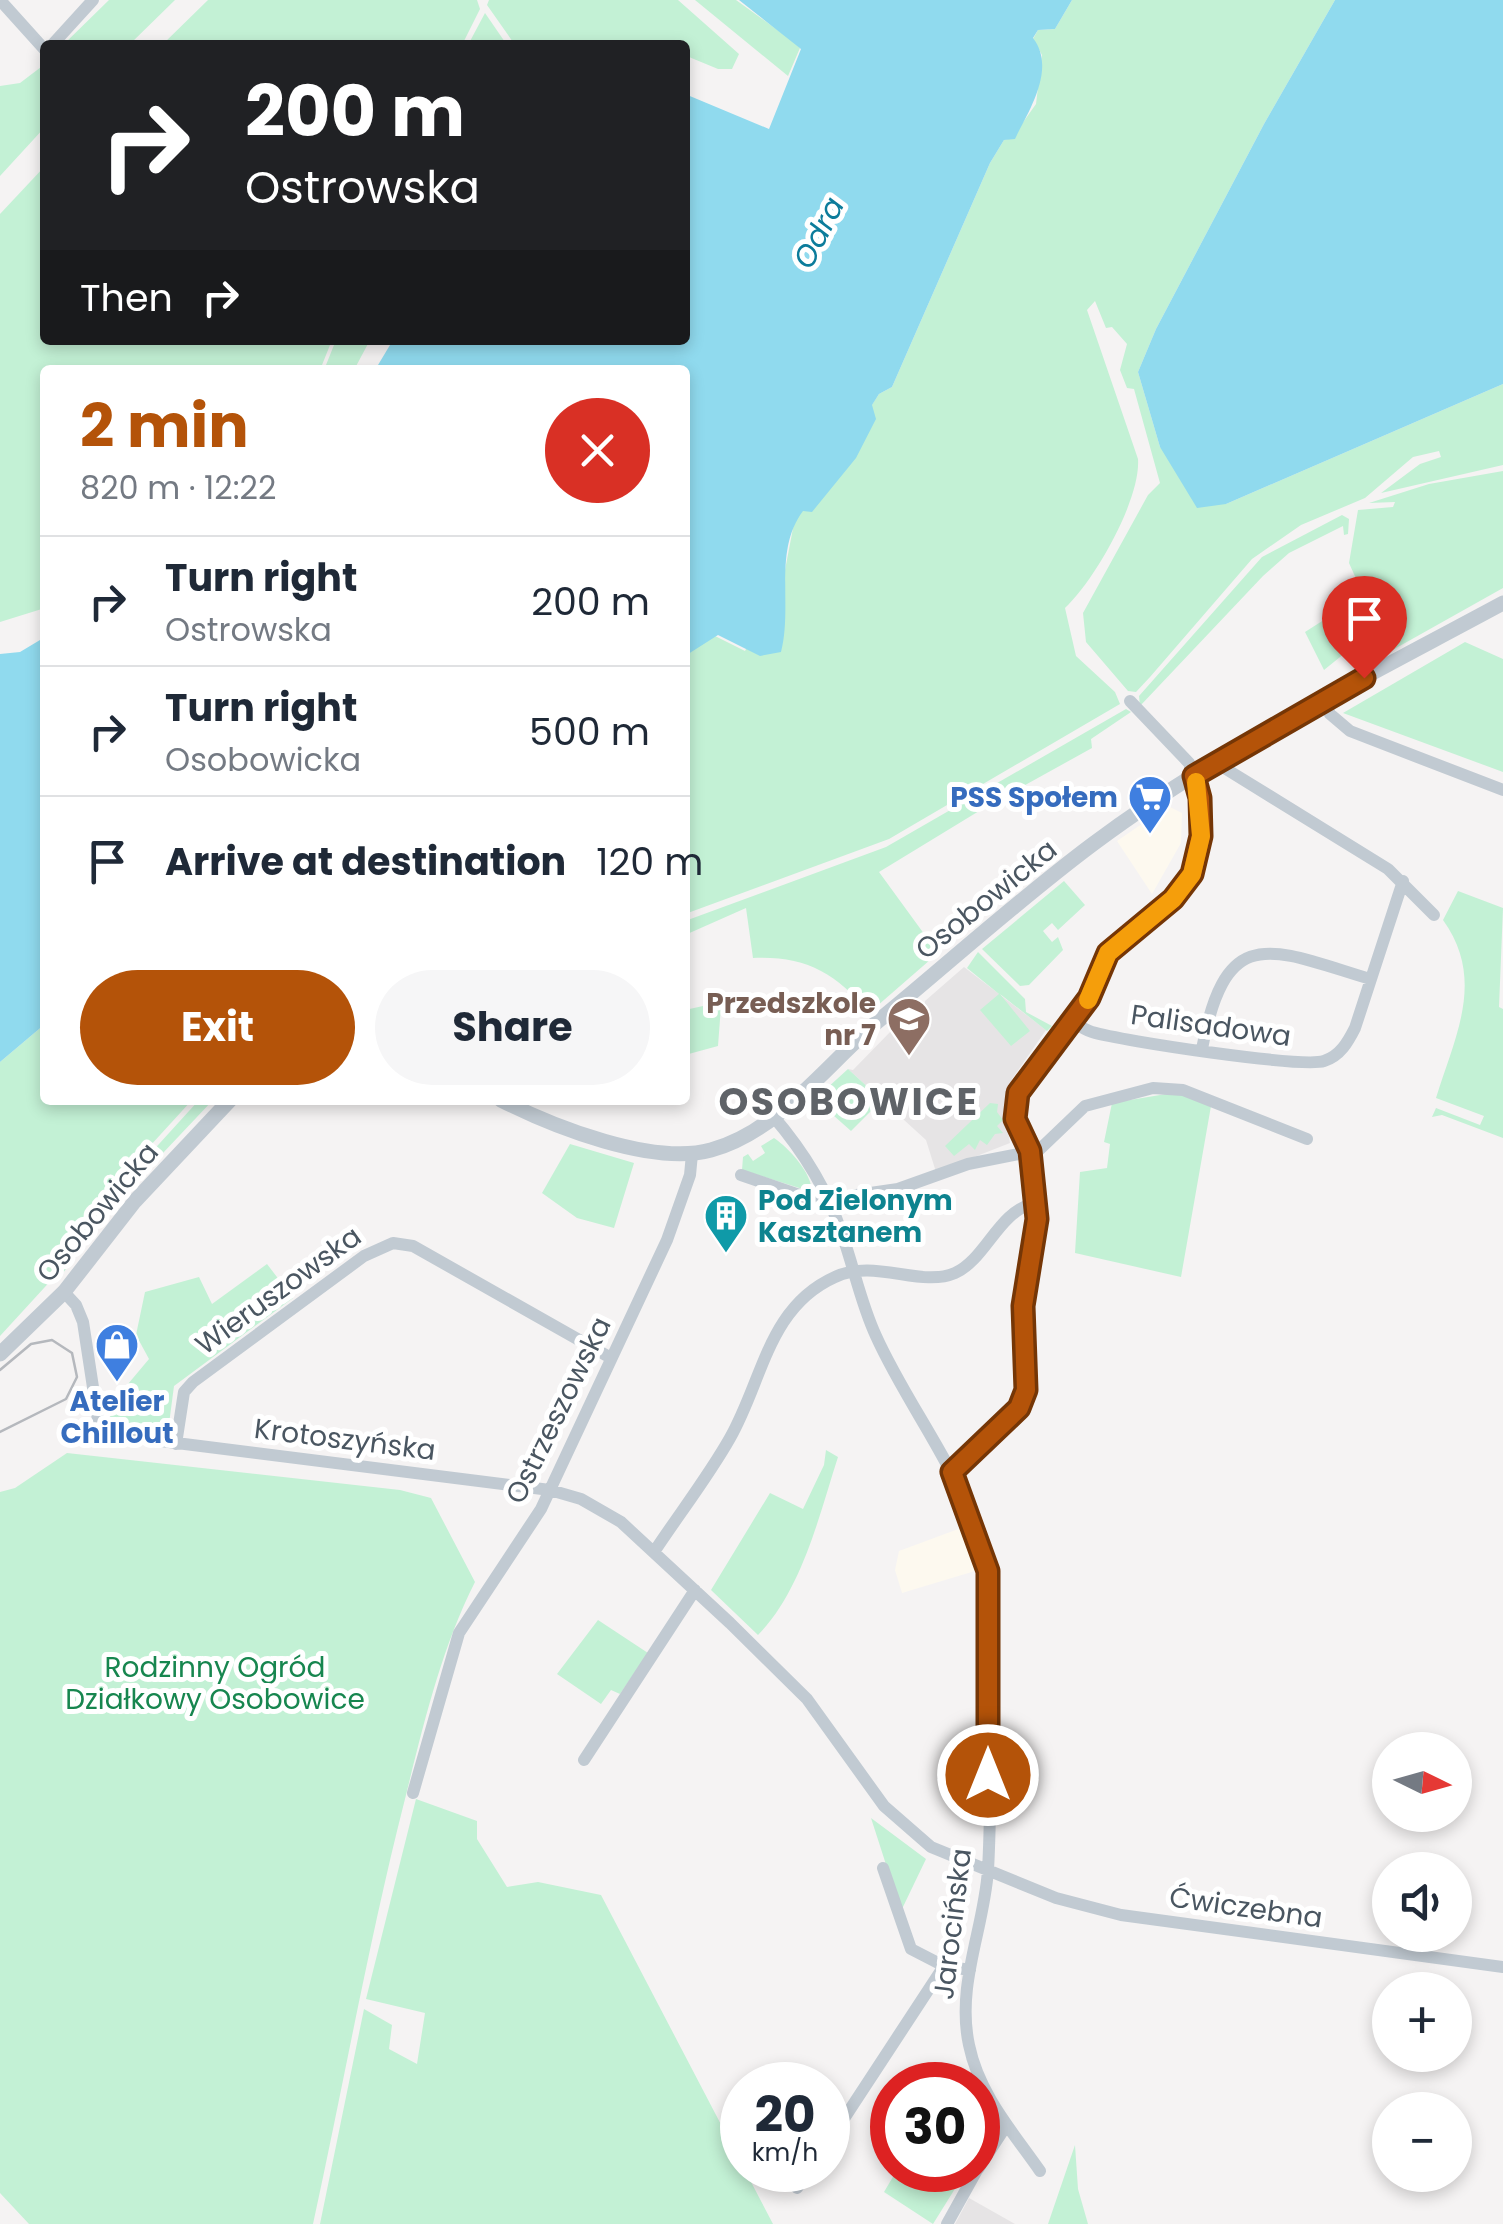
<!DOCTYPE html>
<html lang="en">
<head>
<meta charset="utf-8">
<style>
	:root { --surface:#fff; --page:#f6f6f7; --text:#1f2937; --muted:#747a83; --line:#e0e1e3; --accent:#b45309 }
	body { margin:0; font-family:Poppins,sans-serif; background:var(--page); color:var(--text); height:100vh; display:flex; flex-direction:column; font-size:38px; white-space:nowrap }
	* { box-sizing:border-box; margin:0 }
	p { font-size:32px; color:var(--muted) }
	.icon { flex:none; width:55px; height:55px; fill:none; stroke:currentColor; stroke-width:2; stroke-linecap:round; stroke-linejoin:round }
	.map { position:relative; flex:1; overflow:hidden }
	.panel { position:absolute; left:40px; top:365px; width:650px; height:740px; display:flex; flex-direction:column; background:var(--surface); border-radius:10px; box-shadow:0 5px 15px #0003 }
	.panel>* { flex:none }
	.top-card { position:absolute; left:40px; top:40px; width:650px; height:305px; border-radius:10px; box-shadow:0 5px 15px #0003; background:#202124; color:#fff; overflow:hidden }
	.needle { width:65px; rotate:95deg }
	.fabs { position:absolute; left:1372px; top:1732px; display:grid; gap:20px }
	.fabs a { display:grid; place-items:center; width:100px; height:100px; border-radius:50%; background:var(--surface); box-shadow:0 5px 15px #0003; font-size:50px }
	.speed { position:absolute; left:720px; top:2062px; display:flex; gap:20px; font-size:50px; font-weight:700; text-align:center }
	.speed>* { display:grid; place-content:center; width:130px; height:130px; border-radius:50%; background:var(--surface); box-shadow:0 5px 15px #0003; line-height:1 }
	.speed small { font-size:25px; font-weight:400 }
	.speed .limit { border:15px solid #d22; background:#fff; color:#111 }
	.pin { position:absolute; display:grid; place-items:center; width:85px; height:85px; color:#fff; margin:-102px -42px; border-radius:50% 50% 50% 0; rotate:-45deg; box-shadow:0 0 10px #0007 }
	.pin .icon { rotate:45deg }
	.me { position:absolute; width:110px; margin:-55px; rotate:0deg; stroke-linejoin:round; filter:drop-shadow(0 0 8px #0008) }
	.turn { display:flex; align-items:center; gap:35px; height:210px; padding:0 40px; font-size:45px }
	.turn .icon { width:130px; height:130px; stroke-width:2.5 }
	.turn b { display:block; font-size:70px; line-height:85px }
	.then { display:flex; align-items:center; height:95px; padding:0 40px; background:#0003; gap:20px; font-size:38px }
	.round { display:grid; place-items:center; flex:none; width:105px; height:105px; border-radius:52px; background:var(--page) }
	.headline { display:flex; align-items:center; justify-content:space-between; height:170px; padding:0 40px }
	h1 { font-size:60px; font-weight:700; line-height:75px; color:var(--accent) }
	.button { display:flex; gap:20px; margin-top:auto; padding:20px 40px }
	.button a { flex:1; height:115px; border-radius:60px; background:var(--accent); color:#fff; font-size:40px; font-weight:700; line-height:115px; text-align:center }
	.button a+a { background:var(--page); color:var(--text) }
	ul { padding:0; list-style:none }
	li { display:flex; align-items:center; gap:30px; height:130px; padding:0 40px; border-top:2px solid var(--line) }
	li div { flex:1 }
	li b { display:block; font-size:38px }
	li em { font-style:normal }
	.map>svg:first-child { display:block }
	.commercial { fill:#fdf9ef }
	.education { fill:#e6e4e5 }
	.green { fill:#c3f1d5 }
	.water { fill:#90daee }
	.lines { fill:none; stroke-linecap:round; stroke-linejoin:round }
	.minor { stroke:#c1cad2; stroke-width:12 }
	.tertiary { stroke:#c1cad2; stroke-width:15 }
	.tram { stroke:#b5b8bd; stroke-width:2.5 }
	.route-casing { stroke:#753606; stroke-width:25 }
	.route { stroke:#b45309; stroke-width:18 }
	.slow { stroke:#f59e0b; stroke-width:18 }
	.labels { text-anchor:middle; stroke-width:10; stroke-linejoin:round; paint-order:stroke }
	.shop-label { font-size:28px; font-weight:bold; fill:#366cbe; stroke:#fff; text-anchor:end }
	.street-label { font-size:28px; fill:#4a5661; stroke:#fff }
	.education-label { font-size:28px; font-weight:bold; fill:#785e54; stroke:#fff; text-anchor:end }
	.culture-label { font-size:28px; font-weight:bold; fill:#0d838f; stroke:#fff; text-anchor:start }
	.park-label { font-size:28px; fill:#17864f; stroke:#fff }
	.water-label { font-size:30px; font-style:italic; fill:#0c7c9b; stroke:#fff }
	.district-label { font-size:38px; font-weight:bold; letter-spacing:2.5px; fill:#5f6368; stroke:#fff }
</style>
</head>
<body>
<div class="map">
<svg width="1503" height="2224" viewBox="0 0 1503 2224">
	<rect width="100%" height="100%" fill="#f5f3f3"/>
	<path class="commercial" d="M1168,806L1182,813L1181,843L1152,894L1117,841Z
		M961,1528L975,1571L902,1593L895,1570L899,1551Z"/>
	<path class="education" d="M964,967L1046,1030L1012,1079L1005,1113L1010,1143L936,1172L926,1140L848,1069L853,1070L892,1030L902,1031L924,1013L925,1001Z
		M969,2198L1015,2224H955Z"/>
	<path class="green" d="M109,0H175L129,45H63Z
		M208,0H477L480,9L462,45H162Z
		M489,0H678L739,54L732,69H718L689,57L685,60V45H515L487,5Z
		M695,0H736L794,42L800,48L788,76Z
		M1072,0H1335L1264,124L1156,329L1138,372L1160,447L1226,504L1503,384V465L1381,493L1420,464L1441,457L1439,451L1413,457L1365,498L1301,525L1252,559L1150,677L1136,692L1128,691L1086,642L1083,613L1148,495L1160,483L1134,389L1127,388L1120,370L1127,344L1112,327L1106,328L1095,301L1087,310L1138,459C1141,499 1095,580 1065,608L1076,656L1115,692L1120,704L889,839L685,914V656L713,635L745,651L785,570L794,523L879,394L892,387L990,163L1004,140L1012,138L1036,104L1042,55L1033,39L1038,30L1055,29Z
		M485,13L507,45H468Z
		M45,64V127L0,176V86L20,83Z
		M45,166V340H332L320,370H45V608L0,622V214Z
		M336,340H370L354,370H324Z
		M1503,471V588L1389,652L1349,563L1358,510L1393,507L1395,502L1369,503L1429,484Z
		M1342,515L1349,519L1348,534L1344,535L1343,526L1289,553L1263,576L1140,706L1139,696L1262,557Z
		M1341,609L1359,639L1353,653H1345L1324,670L1305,632Z
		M1465,642L1503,659V772L1343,713Z
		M1126,709L1131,712L1091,739L1092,748L1018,789L1014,785L984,808L879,872L938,953L869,1013C835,972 805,956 753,958L746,908L685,935V921L886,847Z
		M1064,881L1085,905L1058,930L1052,923L1043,931L1052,942L1058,937L1063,950L1029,985L1020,986L982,949Z
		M1458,891L1503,908L1499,1007L1503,1009V1138L1442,1115L1432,1117L1436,1108L1480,1125L1484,1116L1436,1098C1455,1036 1486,980 1443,920Z
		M978,952L1025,999L1026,1012L1052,1026L1047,1031L1000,994L1030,1031L1011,1046L980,1010L999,994L967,968Z
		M703,1006H721L718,1046L685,1055V1010Z
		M45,1024V1100H192L45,1261L48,1264L69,1244L55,1276L0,1336V1062Z
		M848,1069L882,1100L851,1131L815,1099Z
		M1178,1092L1211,1106L1181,1277L1075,1253L1080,1172L1107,1168L1110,1144L1104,1142L1112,1103Z
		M199,1100H213L112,1207L60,1277L79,1232Z
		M990,1103L998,1104L997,1112L1003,1120L997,1126L1003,1133L995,1134L987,1145L980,1140L975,1150L969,1144L954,1156L945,1146Z
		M774,1138C789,1148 812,1173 812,1192L742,1170L743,1157L748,1154L753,1161L765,1153L761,1146Z
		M570,1144L634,1163L614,1228L577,1218L542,1193Z
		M267,1264L293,1298L174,1386L169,1424L159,1434L113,1423L107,1409L149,1359L136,1335L145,1292L199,1277L212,1304Z
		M826,1450L838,1457C819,1516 802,1590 758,1635L711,1590L770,1493L803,1509L824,1465Z
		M67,1453L400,1490L431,1498L475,1582C441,1649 423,1726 405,1799C369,1940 344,2082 313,2224H29L0,2193V1492L15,1488Z
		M598,1620L648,1653L620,1694L611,1690L601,1704L557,1674Z
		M416,1799L477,1821V1839L507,1887L538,1882L601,1895L773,2224H320L364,2009L392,2025L389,2049L417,2064L425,2013L366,1999Z
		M871,1818L926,1859L901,1911Z
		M1075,2145L1078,2189L1088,2224H1048Z
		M897,2170H964L966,2171L933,2224L884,2192Z"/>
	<path class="water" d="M739,0H1072L1055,29L1038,30L1033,38C1057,69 1028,112 1015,139L1004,140L990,163L892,387L879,394L872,405L876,419L856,458L812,512L803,511C773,551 793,605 781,652L760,656L718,635L685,656V370H375L393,340H685V94L769,129L801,49Z
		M1335,0H1503V384L1226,504L1197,508L1160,447L1138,372L1156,329L1264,124Z
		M45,637V1024L0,1062V654L20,652Z"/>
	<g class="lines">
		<path class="minor" d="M0,0L45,50
			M52,45L93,0
			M1323,700L1330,714L1350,731L1503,790
			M1219,759L1226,769L1388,869L1434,915
			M1072,1021C1078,1025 1085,1030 1092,1032C1122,1041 1302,1068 1324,1061C1340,1056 1348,1042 1355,1028L1403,881
			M1202,1049C1226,921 1271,949 1370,979
			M773,1116C804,1152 827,1189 842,1234C854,1268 861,1304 876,1336C915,1423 988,1502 990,1601C989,1691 993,1781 988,1870C984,1929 956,1985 969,2045C979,2094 1012,2131 1040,2171
			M741,1175L808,1198L825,1192
			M829,1199L898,1189L968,1164L1039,1150L1085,1106L1153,1088L1183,1090L1307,1139
			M64,1292L76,1305L83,1322L98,1420L105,1434L550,1490L581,1499L621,1522L730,1623L807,1699L884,1806L931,1847L1056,1898L1121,1915L1503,1967
			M176,1444L184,1392L193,1382L364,1256L393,1243L413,1246L611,1358
			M952,1472L1019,1407L1026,1390L1023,1306L1037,1219L1030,1151L1015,1119L1018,1093L1089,998L1108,953L1173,899L1192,874L1199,856L1200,799L1189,763L1130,701
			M654,1552C679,1514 708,1477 730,1438C763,1380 768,1307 835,1277C875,1258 920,1288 955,1273C986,1259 998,1212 1034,1203
			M584,1760L695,1590
			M413,1793L459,1633L541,1509L667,1240L690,1175L692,1154
			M883,1868L911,1949L944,1966L970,1970
			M828,2143L944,1966
			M978,2169L1006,2126
			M797,2188L810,2170
			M947,2224L977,2170"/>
		<path class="tertiary" d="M501,1100C554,1127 653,1166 711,1150C778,1132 826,1065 877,1022C949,963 1018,900 1093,844C1220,749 1364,678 1503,603
			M0,1354L64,1292L135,1201L230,1100"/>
		<path class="tram" d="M0,1370L31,1344L52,1340L72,1353L77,1377L66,1399L0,1432"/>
	</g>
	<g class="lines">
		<defs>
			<path id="route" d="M988,1775V1571L952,1472L1019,1408L1026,1390L1023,1306L1037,1219L1030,1151L1015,1119L1018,1093L1089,998L1108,953L1173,899L1192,874L1201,836L1200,798L1194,776L1364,678"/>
		</defs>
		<use href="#route" class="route-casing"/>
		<use href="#route" class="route"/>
		<path class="slow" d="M1088,1000L1108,953L1173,899L1192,874L1201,836L1196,782"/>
	</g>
	<defs>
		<symbol id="supermarket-pin" viewBox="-11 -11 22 30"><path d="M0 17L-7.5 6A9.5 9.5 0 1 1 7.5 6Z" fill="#3f7fe0" stroke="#fff"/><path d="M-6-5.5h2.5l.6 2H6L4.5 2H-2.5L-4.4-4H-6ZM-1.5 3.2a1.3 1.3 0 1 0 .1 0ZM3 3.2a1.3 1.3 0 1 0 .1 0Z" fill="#fff"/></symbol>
		<symbol id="school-pin" viewBox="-11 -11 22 30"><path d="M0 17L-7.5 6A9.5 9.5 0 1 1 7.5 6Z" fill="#8d6e63" stroke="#fff"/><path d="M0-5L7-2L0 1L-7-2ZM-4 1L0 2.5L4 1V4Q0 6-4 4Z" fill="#fff"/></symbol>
		<symbol id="building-pin" viewBox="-11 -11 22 30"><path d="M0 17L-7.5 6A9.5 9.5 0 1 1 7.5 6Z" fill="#0f9aa8" stroke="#fff"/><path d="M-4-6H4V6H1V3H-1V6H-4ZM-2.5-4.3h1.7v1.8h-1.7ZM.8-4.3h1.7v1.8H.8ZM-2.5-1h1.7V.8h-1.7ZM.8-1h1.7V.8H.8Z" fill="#fff"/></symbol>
		<symbol id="shop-pin" viewBox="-11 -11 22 30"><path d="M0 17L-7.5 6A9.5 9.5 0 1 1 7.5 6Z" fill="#3f7fe0" stroke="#fff"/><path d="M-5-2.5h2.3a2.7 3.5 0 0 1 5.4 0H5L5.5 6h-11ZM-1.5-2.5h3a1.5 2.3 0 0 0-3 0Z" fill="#fff"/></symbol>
	</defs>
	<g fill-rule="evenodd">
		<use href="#supermarket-pin" x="1125" y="772" width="50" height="68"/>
		<use href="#school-pin" x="884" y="994" width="50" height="68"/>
		<use href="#building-pin" x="701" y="1191" width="50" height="68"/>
		<use href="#shop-pin" x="92" y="1320" width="50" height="68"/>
	</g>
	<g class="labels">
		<g class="shop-label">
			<text x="1118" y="807">PSS Społem</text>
			<text x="117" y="1411" text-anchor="middle">Atelier<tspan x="117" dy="32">Chillout</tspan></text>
		</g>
		<g class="street-label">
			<text transform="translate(986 899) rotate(-39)" y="10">Osobowicka</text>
			<text transform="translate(1211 1025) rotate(8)" y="10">Palisadowa</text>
			<text transform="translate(97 1212) rotate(-50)" y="10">Osobowicka</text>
			<text transform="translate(278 1290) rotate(-36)" y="10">Wieruszowska</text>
			<text transform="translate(558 1410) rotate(-64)" y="10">Ostrzeszowska</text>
			<text transform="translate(345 1439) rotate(7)" y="10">Krotoszyńska</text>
			<text transform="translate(1246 1907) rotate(8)" y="10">Ćwiczebna</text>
			<text transform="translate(952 1924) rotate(-83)" y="10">Jarocińska</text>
		</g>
		<g class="education-label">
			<text x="876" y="1013">Przedszkole<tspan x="876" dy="32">nr 7</tspan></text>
		</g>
		<g class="culture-label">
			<text x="758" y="1210">Pod Zielonym<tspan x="758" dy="32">Kasztanem</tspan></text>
		</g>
		<g class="park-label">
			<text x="215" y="1677">Rodzinny Ogród<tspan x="215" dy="32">Działkowy Osobowice</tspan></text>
		</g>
		<g class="water-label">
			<text transform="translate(819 233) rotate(-63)" y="10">Odra</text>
		</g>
		<g class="district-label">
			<text x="849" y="1115">OSOBOWICE</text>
		</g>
	</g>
</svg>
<div class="fabs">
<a><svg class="needle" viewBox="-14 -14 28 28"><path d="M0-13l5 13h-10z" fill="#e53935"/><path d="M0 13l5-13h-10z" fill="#747a83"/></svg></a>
<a><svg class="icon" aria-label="sound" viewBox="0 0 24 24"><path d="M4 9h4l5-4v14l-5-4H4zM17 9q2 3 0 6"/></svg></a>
<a>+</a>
<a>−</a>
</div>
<div class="speed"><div>20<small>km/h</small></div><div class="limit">30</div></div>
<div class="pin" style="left:1364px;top:678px;background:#d93025"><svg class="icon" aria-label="arrive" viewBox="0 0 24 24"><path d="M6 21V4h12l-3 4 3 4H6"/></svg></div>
<svg class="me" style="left:988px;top:1775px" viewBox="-20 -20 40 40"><circle r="17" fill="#b45309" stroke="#fff" stroke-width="3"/><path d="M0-11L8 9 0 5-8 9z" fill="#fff"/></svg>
<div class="top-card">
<div class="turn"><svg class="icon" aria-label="right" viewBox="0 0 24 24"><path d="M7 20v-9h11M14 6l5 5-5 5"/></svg><div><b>200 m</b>Ostrowska</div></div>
<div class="then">Then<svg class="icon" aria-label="right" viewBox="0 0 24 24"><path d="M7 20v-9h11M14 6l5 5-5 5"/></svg></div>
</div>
<section class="panel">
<div class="headline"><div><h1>2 min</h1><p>820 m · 12:22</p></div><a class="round" style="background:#d93025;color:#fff"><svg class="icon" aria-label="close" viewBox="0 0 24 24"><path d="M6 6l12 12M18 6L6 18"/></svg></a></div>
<ul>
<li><svg class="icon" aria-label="right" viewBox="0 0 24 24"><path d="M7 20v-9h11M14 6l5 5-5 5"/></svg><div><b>Turn right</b><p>Ostrowska</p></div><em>200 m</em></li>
<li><svg class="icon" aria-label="right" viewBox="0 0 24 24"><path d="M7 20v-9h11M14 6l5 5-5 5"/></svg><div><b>Turn right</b><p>Osobowicka</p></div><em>500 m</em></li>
<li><svg class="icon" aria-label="arrive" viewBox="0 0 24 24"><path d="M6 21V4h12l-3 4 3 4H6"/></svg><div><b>Arrive at destination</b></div><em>120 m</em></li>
</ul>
<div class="button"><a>Exit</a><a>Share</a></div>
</section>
</div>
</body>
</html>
